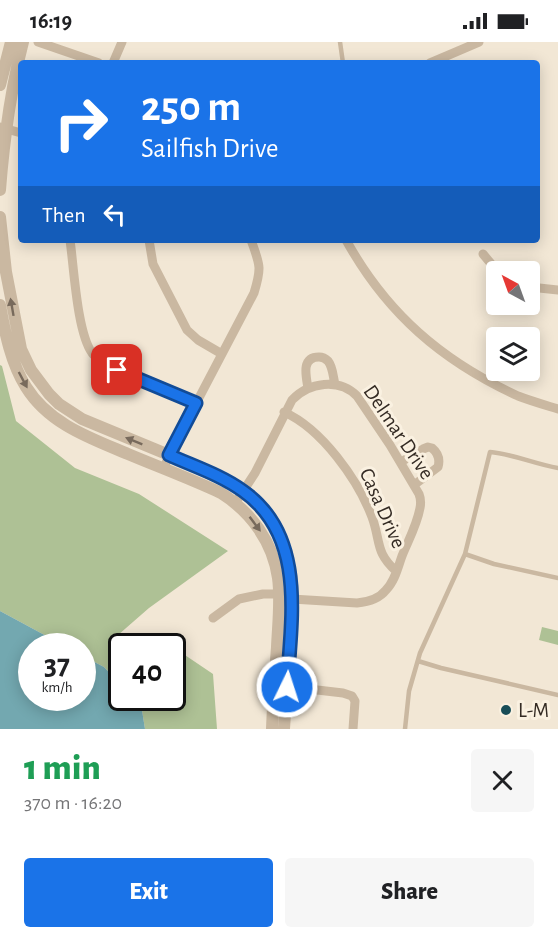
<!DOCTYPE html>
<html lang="en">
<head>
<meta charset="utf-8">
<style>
	:root { --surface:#fff; --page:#f6f6f6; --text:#202124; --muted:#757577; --accent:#1a73e8 }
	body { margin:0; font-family:"Alegreya Sans",sans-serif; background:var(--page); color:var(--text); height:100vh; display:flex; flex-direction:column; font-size:22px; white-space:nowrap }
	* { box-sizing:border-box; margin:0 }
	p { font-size:20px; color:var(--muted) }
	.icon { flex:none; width:33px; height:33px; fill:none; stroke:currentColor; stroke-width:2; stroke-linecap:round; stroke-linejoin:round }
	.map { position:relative; height:687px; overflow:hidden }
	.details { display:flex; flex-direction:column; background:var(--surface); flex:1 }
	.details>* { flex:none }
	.guide { position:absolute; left:18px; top:18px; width:522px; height:183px; border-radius:6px; box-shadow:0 3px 15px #0003; background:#1a73e8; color:#fff; overflow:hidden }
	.needle { width:39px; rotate:319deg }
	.buttons { position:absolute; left:486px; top:219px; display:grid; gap:12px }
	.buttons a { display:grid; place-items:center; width:54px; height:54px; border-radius:6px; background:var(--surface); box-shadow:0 3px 15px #0003; font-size:30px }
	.speed { position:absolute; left:18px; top:591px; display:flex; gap:12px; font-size:30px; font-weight:700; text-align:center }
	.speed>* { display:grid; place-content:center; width:78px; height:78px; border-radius:50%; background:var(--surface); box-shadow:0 3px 15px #0003; line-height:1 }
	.speed small { font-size:15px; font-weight:400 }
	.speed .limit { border:3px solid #111; border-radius:9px; background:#fff; color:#111 }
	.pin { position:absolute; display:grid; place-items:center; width:51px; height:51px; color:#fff; margin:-26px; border-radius:12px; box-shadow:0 3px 9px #0006 }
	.me { position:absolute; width:66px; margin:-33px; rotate:4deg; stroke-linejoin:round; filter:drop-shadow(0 0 4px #0008) }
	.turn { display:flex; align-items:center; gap:21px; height:126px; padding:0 24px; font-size:27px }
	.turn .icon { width:78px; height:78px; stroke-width:2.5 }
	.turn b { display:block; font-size:42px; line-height:51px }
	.then { display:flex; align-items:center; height:57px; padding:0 24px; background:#0003; gap:12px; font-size:22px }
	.round { display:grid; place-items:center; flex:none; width:63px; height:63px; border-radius:6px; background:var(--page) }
	.head { display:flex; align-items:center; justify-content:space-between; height:102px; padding:0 24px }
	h1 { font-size:36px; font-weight:800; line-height:45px; color:#1e9e55 }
	.primary-button { display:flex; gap:12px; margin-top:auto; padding:12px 24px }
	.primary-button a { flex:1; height:69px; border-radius:6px; background:var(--accent); color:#fff; font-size:24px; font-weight:800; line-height:69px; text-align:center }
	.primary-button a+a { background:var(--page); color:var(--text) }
	.status { display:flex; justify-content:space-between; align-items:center; height:42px; padding:0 30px; background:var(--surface); direction:ltr }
	.status svg { height:16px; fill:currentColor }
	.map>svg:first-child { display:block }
	.green { fill:#aec195 }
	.water { fill:#73a8b0 }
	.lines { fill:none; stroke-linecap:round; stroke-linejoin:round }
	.service { stroke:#cab8a1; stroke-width:4.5 }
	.minor { stroke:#cab8a1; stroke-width:9 }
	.tertiary { stroke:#cab8a1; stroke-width:12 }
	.oneway { fill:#786a5c }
	.route-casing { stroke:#114b97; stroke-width:15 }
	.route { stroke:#1a73e8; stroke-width:10 }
	.poi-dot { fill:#184d57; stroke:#faf1e1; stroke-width:2 }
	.labels { text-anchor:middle; stroke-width:6; stroke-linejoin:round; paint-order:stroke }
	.street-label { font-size:21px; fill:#342b24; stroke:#faf1e1 }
	.poi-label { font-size:21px; fill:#342b24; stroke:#faf1e1; text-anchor:start }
</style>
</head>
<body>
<div class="status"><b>16:19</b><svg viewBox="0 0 49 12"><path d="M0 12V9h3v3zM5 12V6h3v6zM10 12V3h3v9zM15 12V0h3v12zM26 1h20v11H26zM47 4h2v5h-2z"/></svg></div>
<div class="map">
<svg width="558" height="687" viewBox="0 0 558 687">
	<rect width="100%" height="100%" fill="#f2e7d5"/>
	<path class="green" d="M0,323L2,324L16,379L75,426L139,452L228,509L149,566L110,600L121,609V643L104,625L83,614L82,604H65L0,569Z
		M542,585L558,589V603L539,598Z
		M173,605L213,632L217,687H145L141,662L134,656H172Z"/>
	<path class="water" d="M0,569L65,604H32V656H82L83,614L104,625L121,643L122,656H134L141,662L145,687H0Z"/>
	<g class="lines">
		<path class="service" d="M340,0L343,21
			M465,512L494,522L558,536
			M418,619L441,626L558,653
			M405,687L409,649L420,611L465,512L490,410C513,412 535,422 558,426"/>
		<path class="minor" d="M38,0L99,21
			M113,21L122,0
			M430,21L479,0
			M0,85L21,91
			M70,198C74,226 77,290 92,311C104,327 175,352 196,361
			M149,198L153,222L187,288L198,298L222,312
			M346,198C387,272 442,319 518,354C531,359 545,363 558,367
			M483,212L498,230
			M530,245L558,248
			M308,346C306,334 301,315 319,315C323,315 325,316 328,319C333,325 333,335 335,342
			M284,370C322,387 358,438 372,475C381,500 375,510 396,529
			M401,420L423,407L428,405L432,406C438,411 440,418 438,425L414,443
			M164,426L169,413L254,251C262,225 260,223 251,198
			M213,576L239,557L263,552H279L292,557L357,561C368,560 379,557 386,548C395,539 398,525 402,514C408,499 417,483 420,466C421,461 421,457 419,452L390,403L357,354C339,336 309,340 292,358L255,431L236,460
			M283,644L343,651L352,654L355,659L353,687"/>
		<path class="tertiary" d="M0,43L11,0
			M0,148C4,96 10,50 23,0
			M0,175L6,230L21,307L31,328L49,352L59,362L82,377L169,413L228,440L243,449L259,462L274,483L286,509L291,531L293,553L284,687
			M0,263C5,291 11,321 26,345C49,382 90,396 128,412C159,425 191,437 221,451C251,470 273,500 278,536C281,558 278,582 277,605C275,632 273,660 272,687"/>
	</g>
	<defs><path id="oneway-solid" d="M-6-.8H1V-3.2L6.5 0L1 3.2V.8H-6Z" transform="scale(1.5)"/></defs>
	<g class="oneway">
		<use href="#oneway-solid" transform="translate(12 265) rotate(-100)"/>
		<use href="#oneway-solid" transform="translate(23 338) rotate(62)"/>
		<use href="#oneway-solid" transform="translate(134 399) rotate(-158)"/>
		<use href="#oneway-solid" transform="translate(255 482) rotate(53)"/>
	</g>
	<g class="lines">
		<defs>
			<path id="route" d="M117,328L196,361L169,413C193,424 221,433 243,449C307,494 291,578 287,645"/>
		</defs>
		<use href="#route" class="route-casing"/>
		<use href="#route" class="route"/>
	</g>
	<circle class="poi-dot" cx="506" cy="668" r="6"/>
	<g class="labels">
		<g class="street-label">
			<text transform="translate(399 390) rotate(56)" y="7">Delmar Drive</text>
			<text transform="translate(383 466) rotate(66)" y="7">Casa Drive</text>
		</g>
		<g class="poi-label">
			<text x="518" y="675">L-M</text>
		</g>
	</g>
</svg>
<div class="buttons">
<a><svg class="needle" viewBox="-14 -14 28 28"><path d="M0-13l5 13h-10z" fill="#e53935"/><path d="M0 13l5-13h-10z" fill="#757577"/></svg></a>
<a><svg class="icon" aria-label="layers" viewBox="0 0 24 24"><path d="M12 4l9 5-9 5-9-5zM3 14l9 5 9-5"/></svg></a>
</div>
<div class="speed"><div>37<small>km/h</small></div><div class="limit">40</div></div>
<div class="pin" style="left:117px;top:328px;background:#d93025"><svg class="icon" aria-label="arrive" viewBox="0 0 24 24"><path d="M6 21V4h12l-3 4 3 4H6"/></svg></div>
<svg class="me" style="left:287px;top:645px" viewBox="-20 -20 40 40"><circle r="17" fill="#1a73e8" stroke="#fff" stroke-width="3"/><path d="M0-11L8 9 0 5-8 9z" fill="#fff"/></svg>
<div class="guide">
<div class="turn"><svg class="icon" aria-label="right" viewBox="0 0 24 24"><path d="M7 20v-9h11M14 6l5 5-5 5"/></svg><div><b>250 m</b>Sailfish Drive</div></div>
<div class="then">Then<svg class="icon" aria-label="left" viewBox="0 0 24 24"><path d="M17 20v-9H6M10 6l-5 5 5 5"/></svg></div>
</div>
</div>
<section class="details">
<div class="head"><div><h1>1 min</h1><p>370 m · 16:20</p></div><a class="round"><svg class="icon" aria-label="close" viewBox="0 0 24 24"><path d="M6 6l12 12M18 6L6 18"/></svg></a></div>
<div class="primary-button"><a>Exit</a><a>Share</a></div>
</section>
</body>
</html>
